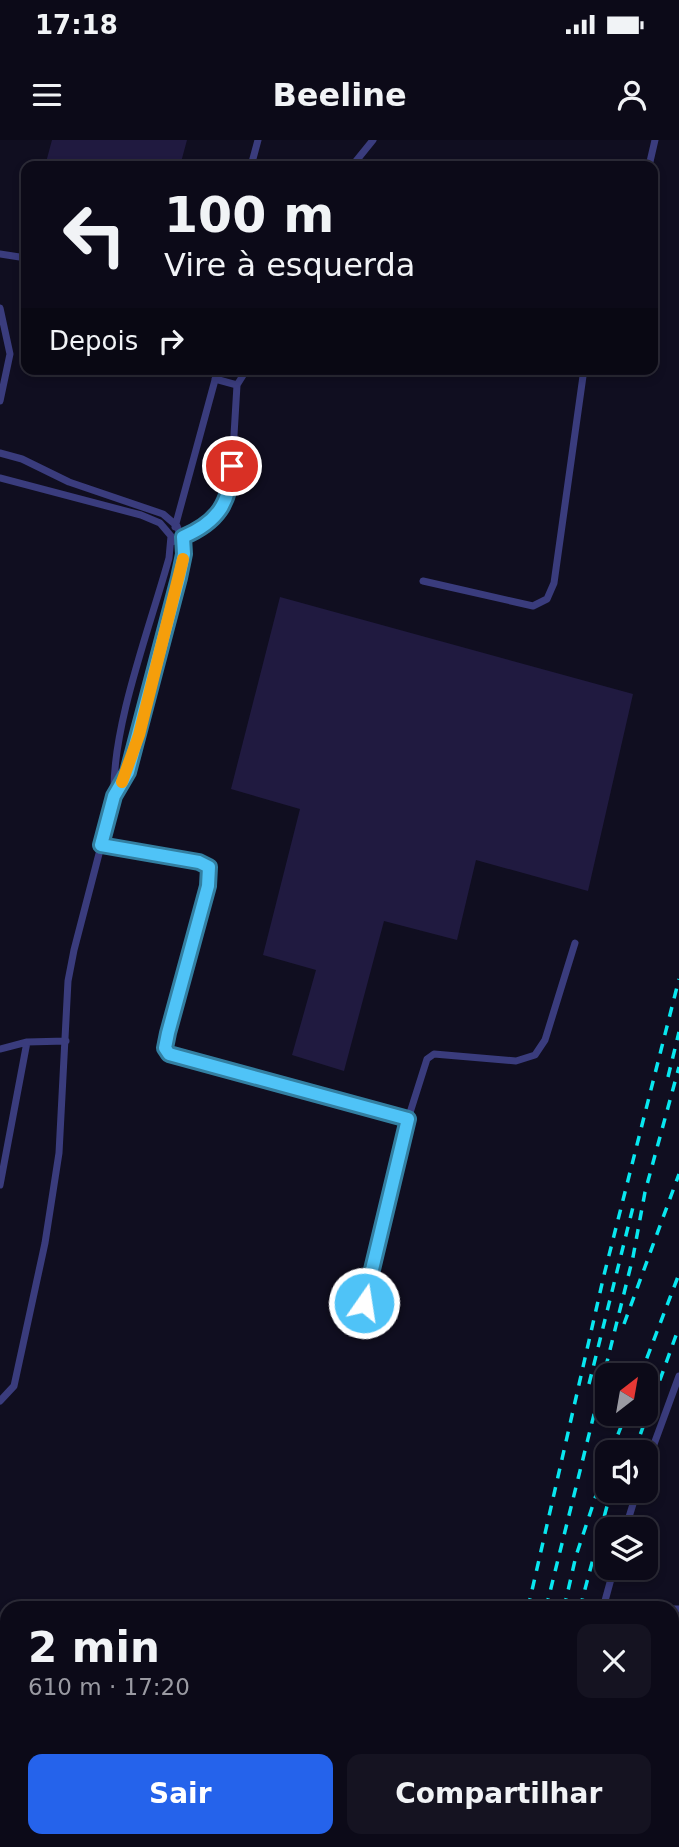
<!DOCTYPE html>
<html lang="pt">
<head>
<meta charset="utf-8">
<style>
	:root { --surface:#0c0a18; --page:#151321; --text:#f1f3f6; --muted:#9a9aa2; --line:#2c2b37; --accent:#2563eb }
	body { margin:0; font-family:"DejaVu Sans",sans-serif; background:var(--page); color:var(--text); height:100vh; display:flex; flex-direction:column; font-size:26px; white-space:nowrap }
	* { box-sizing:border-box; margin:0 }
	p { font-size:23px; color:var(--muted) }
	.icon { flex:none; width:38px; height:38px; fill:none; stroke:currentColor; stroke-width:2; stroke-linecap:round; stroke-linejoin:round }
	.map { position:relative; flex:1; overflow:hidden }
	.panel { position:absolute; left:0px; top:1461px; width:679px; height:247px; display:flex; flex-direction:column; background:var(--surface); border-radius:21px 21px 0 0; box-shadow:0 4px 10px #0003,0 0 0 2px var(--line) }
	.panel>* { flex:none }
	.top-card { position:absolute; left:21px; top:21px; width:637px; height:214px; border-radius:14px; box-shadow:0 4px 10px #0003,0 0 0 2px var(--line); background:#0c0a18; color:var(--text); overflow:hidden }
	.needle { width:46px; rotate:31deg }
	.controls { position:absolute; left:595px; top:1223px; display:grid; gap:14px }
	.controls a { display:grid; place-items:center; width:63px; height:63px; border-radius:14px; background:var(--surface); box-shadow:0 4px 10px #0003,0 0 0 2px var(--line); font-size:35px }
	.pin { position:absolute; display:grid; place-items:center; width:60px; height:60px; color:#fff; margin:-30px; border:4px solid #fff; border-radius:50%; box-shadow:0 2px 7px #0007 }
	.me { position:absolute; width:77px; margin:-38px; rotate:13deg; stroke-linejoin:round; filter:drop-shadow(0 0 5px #0008) }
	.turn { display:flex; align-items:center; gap:24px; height:147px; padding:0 28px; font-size:32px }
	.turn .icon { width:91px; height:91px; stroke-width:2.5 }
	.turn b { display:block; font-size:49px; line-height:60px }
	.then { display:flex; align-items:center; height:66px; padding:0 28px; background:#0003; gap:14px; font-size:26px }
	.round { display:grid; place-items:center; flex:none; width:74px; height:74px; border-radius:14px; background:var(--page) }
	.summary { display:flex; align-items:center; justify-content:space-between; height:119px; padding:0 28px }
	h1 { font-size:42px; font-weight:600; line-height:52px }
	.cta { display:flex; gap:14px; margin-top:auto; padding:14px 28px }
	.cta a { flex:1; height:80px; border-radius:14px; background:var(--accent); color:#fff; font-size:28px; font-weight:600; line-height:80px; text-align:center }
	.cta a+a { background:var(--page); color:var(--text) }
	.status { display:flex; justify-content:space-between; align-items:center; height:49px; padding:0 35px; background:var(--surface); direction:ltr }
	.status svg { height:19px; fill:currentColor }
	header { display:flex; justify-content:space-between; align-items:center; height:91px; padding:0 28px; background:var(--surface); font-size:32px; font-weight:600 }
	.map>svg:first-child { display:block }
	.building { fill:#201a40 }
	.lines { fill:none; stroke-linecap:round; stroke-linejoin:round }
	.service { stroke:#3a3c7d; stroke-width:7 }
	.rail { stroke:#08e7f0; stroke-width:3.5; stroke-dasharray:10 9; stroke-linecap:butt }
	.route-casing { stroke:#337fa1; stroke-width:18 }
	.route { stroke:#4fc3f7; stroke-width:12 }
	.slow { stroke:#f59e0b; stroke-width:12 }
</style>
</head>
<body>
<div class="status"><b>17:18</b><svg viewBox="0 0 49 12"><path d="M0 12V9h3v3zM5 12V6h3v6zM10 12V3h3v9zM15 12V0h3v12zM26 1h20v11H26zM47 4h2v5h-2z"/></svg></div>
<header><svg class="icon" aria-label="menu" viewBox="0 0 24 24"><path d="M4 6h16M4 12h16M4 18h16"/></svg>Beeline<svg class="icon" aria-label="person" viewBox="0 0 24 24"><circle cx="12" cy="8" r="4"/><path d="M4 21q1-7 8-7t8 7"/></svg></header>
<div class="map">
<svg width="679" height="1707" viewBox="0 0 679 1707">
	<rect width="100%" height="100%" fill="#100e20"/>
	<path class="building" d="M52,0H187L180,26H45Z
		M280,457L633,554L588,751L476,720L457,800L384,781L344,931L292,915L316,830L263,815L300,669L231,649Z"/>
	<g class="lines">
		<path class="service" d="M251,26L258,0
			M352,26L373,0
			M649,26L655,0
			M0,114L26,118
			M0,168L10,214L0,261
			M215,239L237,245
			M0,313L22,319L69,342L163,374L177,386L184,405L139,595L128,632L114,656L74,810L68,841L59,1013L45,1103L14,1246L0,1261
			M0,338L141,375L160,383L171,396L169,418C150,487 112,586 114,655
			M175,387L218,229
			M172,402L207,386L223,369L231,345L237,245L247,229
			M423,441L533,466L547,459L554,443L584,229
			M101,705L205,724L209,727L208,746L168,893L165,907L169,913L408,979L364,1163
			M0,909L27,902
			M408,979L427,919L434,914L516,921L535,915L545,900L575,803
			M0,1045L27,902L66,901
			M646,1326L679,1236
			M625,1390L637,1351
			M603,1468L614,1428
			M640,1468H659
			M672,1469H679
			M672,1677L679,1650
			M543,1707L544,1701
			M664,1707L666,1701"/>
		<path class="rail" d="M668,937L679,892
			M624,1184L679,1034
			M640,1236L679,1134
			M589,1244L633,1067
			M611,1312L626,1274
			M634,1312L679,1187
			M528,1468L604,1135L679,839
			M546,1468L633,1117L645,1052L679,927
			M564,1468L576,1416L607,1322
			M580,1468L611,1351
			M491,1707L492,1701
			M507,1707L509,1701
			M530,1707L531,1701
			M678,1707L679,1704"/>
	</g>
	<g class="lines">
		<defs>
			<path id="route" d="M232,326C230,363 218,382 183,397L184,414L179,438L128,632L114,656L101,705L199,722L209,727L208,746L168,893L165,908L169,914L408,979L364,1163"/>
		</defs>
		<use href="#route" class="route-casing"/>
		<use href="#route" class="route"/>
		<path class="slow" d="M122,642L139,595L183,419"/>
	</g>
</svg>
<div class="controls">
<a><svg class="needle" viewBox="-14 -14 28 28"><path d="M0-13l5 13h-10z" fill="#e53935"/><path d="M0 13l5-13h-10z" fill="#9a9aa2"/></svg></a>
<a><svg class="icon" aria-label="sound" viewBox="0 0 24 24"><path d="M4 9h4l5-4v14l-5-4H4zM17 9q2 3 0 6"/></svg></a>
<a><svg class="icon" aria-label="layers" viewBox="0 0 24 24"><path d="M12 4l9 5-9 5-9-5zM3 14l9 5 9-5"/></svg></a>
</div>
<div class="pin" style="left:232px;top:326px;background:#d93025"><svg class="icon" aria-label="arrive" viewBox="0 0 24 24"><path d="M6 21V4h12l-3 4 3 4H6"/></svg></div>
<svg class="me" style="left:364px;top:1163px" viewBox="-20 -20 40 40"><circle r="17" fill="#4fc3f7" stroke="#fff" stroke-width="3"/><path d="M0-11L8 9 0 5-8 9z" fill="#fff"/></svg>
<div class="top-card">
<div class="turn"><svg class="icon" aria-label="left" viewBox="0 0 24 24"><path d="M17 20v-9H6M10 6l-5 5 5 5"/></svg><div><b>100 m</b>Vire à esquerda</div></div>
<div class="then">Depois<svg class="icon" aria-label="right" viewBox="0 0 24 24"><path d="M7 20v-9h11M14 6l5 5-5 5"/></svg></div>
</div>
<section class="panel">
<div class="summary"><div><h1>2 min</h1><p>610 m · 17:20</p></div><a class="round"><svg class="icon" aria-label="close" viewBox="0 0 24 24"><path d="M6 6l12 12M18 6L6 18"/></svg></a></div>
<div class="cta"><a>Sair</a><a>Compartilhar</a></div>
</section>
</div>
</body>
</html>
